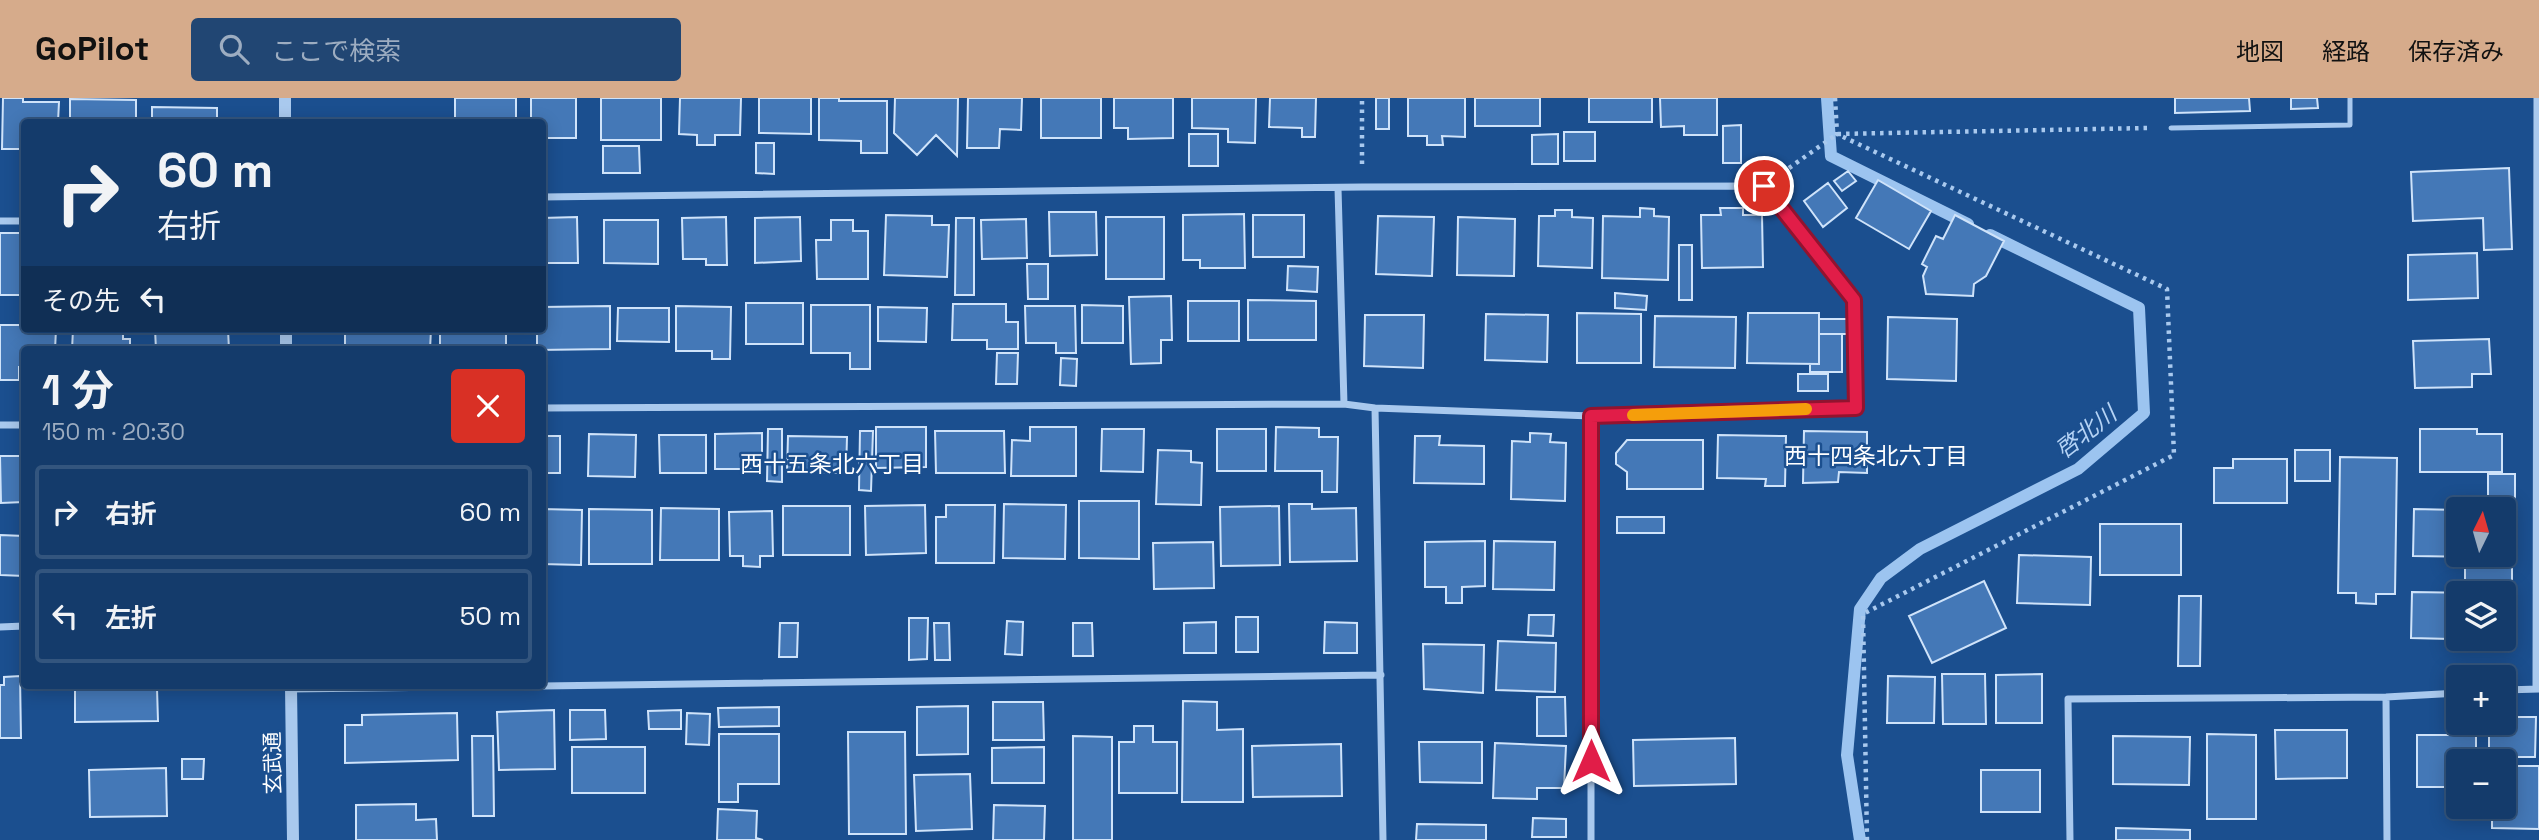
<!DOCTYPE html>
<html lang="ja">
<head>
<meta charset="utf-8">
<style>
	:root { --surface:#143b6b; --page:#214673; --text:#f1f3f6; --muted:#9dadc1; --line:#33557e; --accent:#d6ab8b }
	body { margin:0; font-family:"Space Grotesk","Noto Sans JP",sans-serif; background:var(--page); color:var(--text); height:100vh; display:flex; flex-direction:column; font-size:26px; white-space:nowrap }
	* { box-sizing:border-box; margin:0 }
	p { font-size:23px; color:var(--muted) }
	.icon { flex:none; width:38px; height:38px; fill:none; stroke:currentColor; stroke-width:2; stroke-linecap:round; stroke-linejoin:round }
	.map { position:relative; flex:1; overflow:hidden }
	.sheet { position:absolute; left:21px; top:248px; width:525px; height:343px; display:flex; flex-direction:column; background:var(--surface); border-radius:7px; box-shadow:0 4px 18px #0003,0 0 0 2px var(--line) }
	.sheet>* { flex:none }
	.hud { position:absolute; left:21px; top:21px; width:525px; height:214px; border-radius:7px; box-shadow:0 4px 18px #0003,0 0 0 2px var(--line); background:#143b6b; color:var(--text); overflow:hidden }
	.needle { width:46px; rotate:5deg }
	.fabs { position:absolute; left:2446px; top:399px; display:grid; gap:14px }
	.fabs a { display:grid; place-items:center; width:70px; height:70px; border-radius:7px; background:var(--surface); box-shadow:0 4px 18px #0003,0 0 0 2px var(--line); font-size:35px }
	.pin { position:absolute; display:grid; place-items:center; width:60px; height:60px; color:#fff; margin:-30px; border:4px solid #fff; border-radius:50%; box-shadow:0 2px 7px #0007 }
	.me { position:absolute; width:77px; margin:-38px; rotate:0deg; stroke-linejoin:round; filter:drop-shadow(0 0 5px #0008) }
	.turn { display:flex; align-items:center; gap:24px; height:147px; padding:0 21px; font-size:32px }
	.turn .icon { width:91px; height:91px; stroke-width:2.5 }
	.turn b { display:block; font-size:49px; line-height:60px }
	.then { display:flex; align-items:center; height:66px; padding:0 21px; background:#0003; gap:14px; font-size:26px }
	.round { display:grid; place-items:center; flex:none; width:74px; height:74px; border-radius:7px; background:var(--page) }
	.head { display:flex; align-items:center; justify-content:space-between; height:119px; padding:0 21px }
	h1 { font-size:42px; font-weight:700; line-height:52px }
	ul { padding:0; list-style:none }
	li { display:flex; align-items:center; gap:21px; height:94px; margin:0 14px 10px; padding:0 7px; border:4px solid var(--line); border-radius:7px }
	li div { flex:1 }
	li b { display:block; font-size:26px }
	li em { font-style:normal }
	header { display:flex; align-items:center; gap:42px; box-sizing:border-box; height:98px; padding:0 35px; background:var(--accent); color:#111 }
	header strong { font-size:33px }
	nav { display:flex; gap:38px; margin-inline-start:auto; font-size:24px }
	.search { width:490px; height:63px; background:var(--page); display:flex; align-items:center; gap:18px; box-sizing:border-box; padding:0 24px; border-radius:7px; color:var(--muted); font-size:26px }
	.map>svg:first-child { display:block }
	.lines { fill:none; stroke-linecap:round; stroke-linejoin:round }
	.stream { stroke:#9cc4f0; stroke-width:12 }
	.building { fill:#4478b7; stroke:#cfe3fa; stroke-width:2 }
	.path { stroke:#a9c9ee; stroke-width:4.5; stroke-dasharray:3.5 5; stroke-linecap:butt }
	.service { stroke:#a9c9ee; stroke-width:5 }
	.minor { stroke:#a9c9ee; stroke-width:7 }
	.tertiary { stroke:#a9c9ee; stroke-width:12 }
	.route-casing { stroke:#92132f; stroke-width:18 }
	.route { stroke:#e11d48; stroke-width:12 }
	.slow { stroke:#f59e0b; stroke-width:12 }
	.labels { text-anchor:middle; stroke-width:5; stroke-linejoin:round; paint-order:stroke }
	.street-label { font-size:21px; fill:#fff; stroke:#1b4f8f }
	.water-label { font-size:23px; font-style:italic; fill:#b5d3f5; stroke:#1b4f8f }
	.neighbourhood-label { font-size:23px; fill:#fff; stroke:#1b4f8f }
</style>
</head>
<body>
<header>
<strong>GoPilot</strong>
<div class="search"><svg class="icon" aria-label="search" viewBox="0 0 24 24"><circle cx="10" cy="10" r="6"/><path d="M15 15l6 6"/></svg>ここで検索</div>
<nav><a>地図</a><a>経路</a><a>保存済み</a></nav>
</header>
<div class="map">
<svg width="2539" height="742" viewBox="0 0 2539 742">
	<rect width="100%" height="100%" fill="#1b4f8f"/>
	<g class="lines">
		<path class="stream" d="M1827,0L1831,58L1968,126
			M1860,742L1847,657L1860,511L1881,480L1920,451L2078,371L2144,315L2139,210L1990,137"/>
	</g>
	<path class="building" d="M3,0H23V4H59L58,24H24V51H2Z
		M455,0H516V24H455Z
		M531,0H576V40H542V24H531Z
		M601,0H661V42H601Z
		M680,0H741L740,37H715V47H697V37L679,36Z
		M759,0H811V36L759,35Z
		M819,0H839V3H887V55H861V43L819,42Z
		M895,0H958L957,58L936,37L917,57L894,35Z
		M968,0H1022L1021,32L1000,31L999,50H967Z
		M1041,0H1101V40H1041Z
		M1114,0H1173V40L1128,41V30H1114Z
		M1192,0H1256L1255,45L1228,44V31L1192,30Z
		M1270,0H1316L1315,39H1302V30L1269,29Z
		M1376,0H1389V31H1376Z
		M1408,0H1465V39L1442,38L1443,47H1427V38H1408Z
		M1475,0H1540V28H1475Z
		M1589,0H1652V24H1589Z
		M1660,0H1717V37H1684V28L1661,29Z
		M2175,0H2249L2250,13L2175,15Z
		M2291,0H2317L2318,10L2291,11Z
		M70,1L136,2V24H70Z
		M152,9L217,10V24H152Z
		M1741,27V65H1723V28Z
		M1564,34H1595V63H1564Z
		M1189,36H1218V68H1189Z
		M1558,36V66H1532V37Z
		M756,45H774V76L756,75Z
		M603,48H639L640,75H603Z
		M2509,70L2512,151L2484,152L2483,120L2413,123L2411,74Z
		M1848,73L1856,83L1842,93L1834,83Z
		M1878,82L1931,113L1909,151L1856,120Z
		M1828,85L1847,110L1823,129L1804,103Z
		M1640,110L1654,111V118L1669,119L1668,182L1602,180L1603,118L1640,119Z
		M1720,110H1743V117H1762L1763,169L1702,170L1701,117H1721Z
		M1555,112H1572V119L1593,120L1592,170L1538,168L1539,118H1555Z
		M1049,114H1096L1097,157L1050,158Z
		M1244,116L1245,170H1200V162H1183V117Z
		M886,117L932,118V127H949L947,179L884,177Z
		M1253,117H1304V159H1253Z
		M1955,117L2004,143L1986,178L1974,186L1973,198L1926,196L1923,178L1927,169L1922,166L1936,138L1943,141Z
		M1378,118L1434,119L1432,178L1376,176Z
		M577,119L578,165H542V120Z
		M726,119L727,167H706V161H683L682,120Z
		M800,119L801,163L755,165V120Z
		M1106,119H1164V181H1106Z
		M1458,119L1515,121L1514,178L1457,177Z
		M956,120H974V197H955Z
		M1026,121L1027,160L982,161L981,122Z
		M604,122H658V166L604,165Z
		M831,122H853V133H868V181H817L816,142H831Z
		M0,135H24V197H0Z
		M1679,147H1692V202H1679Z
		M2477,155L2478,200L2408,202V157Z
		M1027,166H1048V201H1028Z
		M1288,168L1318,169L1317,194L1287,192Z
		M1615,195L1647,198L1646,212L1615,210Z
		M1171,198L1172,242H1161V265L1131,266L1129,199Z
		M1248,202L1316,203V242H1248Z
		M1188,203H1239V243H1188Z
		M746,205H803V246H746Z
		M953,206H1006V224H1018V251H987V242H952Z
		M811,207H870V271H850V255H811Z
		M1082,207L1123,208V245H1082Z
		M610,208V251L537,252V231H542V209Z
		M676,208L731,209L730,261H712V253H676Z
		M1025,208H1075L1076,255H1056V245H1026Z
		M878,209L927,210L926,244L878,243Z
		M618,210H669V244L617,243Z
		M1577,215L1641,216V265H1577Z
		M1748,215H1819V266L1747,265Z
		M1486,216L1548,217L1547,264L1485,262Z
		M1365,217H1424L1423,270L1364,268Z
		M1655,218L1736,219L1735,270L1654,269Z
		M1888,219L1957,221L1956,283L1887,281Z
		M1819,221H1853V236H1819Z
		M0,227H24V231H56L55,252H24V269H19V282H0Z
		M73,231H123V241H130V252H72Z
		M155,231H228L229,252H156Z
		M345,231H431L430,252H345Z
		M440,231H506V252H440Z
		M1819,236H1842V274H1810V266H1819Z
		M2489,241L2491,276H2472V289L2415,290L2413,243Z
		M997,255H1018L1017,286H996Z
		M1061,260L1077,261L1076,288L1060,287Z
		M1798,276H1828V293H1798Z
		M876,329H926V369L876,370Z
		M1030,329H1076V378H1011L1012,342L1030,343Z
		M1276,329L1319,330V339H1338L1337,394H1322V373H1275Z
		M768,331H782V384L767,383Z
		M1102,331H1144L1143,374L1101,373Z
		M1217,331H1266V373H1217Z
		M2420,331H2477V336H2502V374H2420Z
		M860,333H873L871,393L859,392Z
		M935,333H1004L1005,375H936Z
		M1804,333L1867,334V375L1839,374L1838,384L1803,385Z
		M762,335V371H715V336Z
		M1530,335L1551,336L1550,344L1566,345L1565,403L1511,401L1512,343L1530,344Z
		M589,336L636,337L635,379L588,378Z
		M659,337H706V375H660Z
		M1718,337L1786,338L1785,388H1765L1766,381L1717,380Z
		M542,338H560V375H542Z
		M788,338L847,339L846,375L787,373Z
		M1415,338H1440L1439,347L1484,348V386L1414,385Z
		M1627,342H1703V391H1627V374L1616,366V355Z
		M21,349H24V404L1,405L0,358H21Z
		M1158,352L1191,353V364L1202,365L1201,407L1156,406Z
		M2295,352H2330V383H2295Z
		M2340,359L2397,360L2395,496H2376V506L2356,505V495H2338Z
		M2233,361H2287V405H2214V370H2233Z
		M2488,376H2515V408L2488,407Z
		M1079,403H1139V461L1079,460Z
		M1004,406L1066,407L1065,461L1003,460Z
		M1289,406H1312V411L1356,410L1357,463L1290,464Z
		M925,407L926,455L866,457L865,408Z
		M946,407H995L994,465H936V419H946Z
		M783,408H850V457H783Z
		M1279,408L1280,467L1221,468L1220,409Z
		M661,410L719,411V462H660Z
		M542,411L582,412L581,467L542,466Z
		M589,411L652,412V466H589Z
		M2414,411L2459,412V457H2481V459L2413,458Z
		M772,413L773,458H760V469L743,468V458H730L729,414Z
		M1617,419H1664V435H1617Z
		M2100,426H2181V477H2100Z
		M0,437L24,438V478L0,477Z
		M1485,443V488L1462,489V505H1446V489H1425V444Z
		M1494,443L1555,444L1554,492L1493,491Z
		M1213,444L1214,490L1154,491L1153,445Z
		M2019,457L2091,459L2090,507L2017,505Z
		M2512,467V488L2465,489V468Z
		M1984,483L2006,530L1932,565L1909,518Z
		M2412,494L2476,495H2459V541L2492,542L2411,540Z
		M2504,496H2509L2508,525H2504Z
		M2179,498H2201L2200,568H2178Z
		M1529,517H1554L1553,538L1528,537Z
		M1236,519H1258V554H1236Z
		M909,520H928L927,561L909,562Z
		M1007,523L1023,524L1022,557L1005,556Z
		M1216,524V555H1184V525Z
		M1325,524L1357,525V555H1324Z
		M780,525H798L797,559H779Z
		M934,525H949L950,562H935Z
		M1073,525H1092L1093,558H1073Z
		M1498,543L1556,545L1555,594L1496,592Z
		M1423,546L1484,547L1483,595L1424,591Z
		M1942,576H1985L1986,626H1943Z
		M2042,576V625H1996V577Z
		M20,578L21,640H0V587H4V579Z
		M1888,578L1935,579L1934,625H1887Z
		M75,590H157L158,623L75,624Z
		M1537,599H1565L1566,638H1537Z
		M1183,603L1217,604V632L1243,631V704H1182Z
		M993,604H1043L1044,642H993Z
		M968,608V656L917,657V609Z
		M779,609V628L719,629L718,610Z
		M554,612L555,671L499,672L497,614Z
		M570,612H605L606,641L570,642Z
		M681,612V631H649L648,613Z
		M457,615L458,662L345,665V627H362V617Z
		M687,615L710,616L709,647L686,646Z
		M2504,619H2536L2535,659H2489V625H2504Z
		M1134,628H1153V644H1177V695H1119V644H1134Z
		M2275,632H2347V680L2276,681Z
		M848,634H905L906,736H849Z
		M719,636H779V686H738V704H719Z
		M2207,636L2256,637V721H2207Z
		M2417,637H2476V663H2459V689H2417Z
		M472,638H493L494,718H473Z
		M1073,638L1112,639V742H1073Z
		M2113,638L2190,639L2189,687L2113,686Z
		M1735,640L1736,686L1634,688L1633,642Z
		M1419,644H1482V685L1420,684Z
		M1495,645L1566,648L1564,690H1537V701L1493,700Z
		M1341,646L1342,698L1253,699L1252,648Z
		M572,649H645V695H572Z
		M1044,649V685H992V650Z
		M182,661H204L203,681H182Z
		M2504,668H2539V731L2492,730V709H2504Z
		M166,670L167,718L90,719L89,672Z
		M1981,672H2040V714H1981Z
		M970,676L972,731L916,733L914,677Z
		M416,706V722L436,721L437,742H356V707Z
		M994,707L1045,708L1044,742H993Z
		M718,711L757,713L756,740L763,742H717Z
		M1533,720L1566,721V739H1532Z
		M1417,726L1486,727V742H1416Z
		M2116,730L2190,732V742H2116Z"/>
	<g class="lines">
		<path class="path" d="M1835,0L1837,36L2167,191L2174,357L1863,516L1867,742
			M1362,66V0
			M1782,75L1837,36L2149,30"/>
		<path class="service" d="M2171,30L2350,27V0"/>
		<path class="minor" d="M1338,90L1344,306
			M542,99L1362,89L1764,88L1854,202L1856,310L1591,318L1375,310L1344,306L542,310
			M0,123H24
			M1375,310L1383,742
			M0,327H24
			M0,529L24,528
			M542,588L1381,577
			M291,591L533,588
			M2536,591L2537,0
			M2504,592L2539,591
			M2386,599L2387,742
			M1591,742V318
			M2070,742L2068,601L2386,599L2459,595"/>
		<path class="tertiary" d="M285,0V24
			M286,231V252
			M291,588L293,742"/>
	</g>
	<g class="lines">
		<defs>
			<path id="route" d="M1591,663V318L1856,310L1854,202L1764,88"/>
		</defs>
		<use href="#route" class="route-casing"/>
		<use href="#route" class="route"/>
		<path class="slow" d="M1633,317L1806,311"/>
	</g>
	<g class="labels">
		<g class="street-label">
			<text transform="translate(273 665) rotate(-91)" y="7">玄武通</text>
		</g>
		<g class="water-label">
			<text transform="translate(2086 334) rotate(-38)" y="8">啓北川</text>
		</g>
		<g class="neighbourhood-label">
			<text x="1876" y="366">西十四条北六丁目</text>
			<text x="832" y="374">西十五条北六丁目</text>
		</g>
	</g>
</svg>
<div class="fabs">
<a><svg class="needle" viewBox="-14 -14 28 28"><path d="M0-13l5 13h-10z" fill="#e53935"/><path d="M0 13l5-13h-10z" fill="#9dadc1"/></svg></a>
<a><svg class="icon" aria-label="layers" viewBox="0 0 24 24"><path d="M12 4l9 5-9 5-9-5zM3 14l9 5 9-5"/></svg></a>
<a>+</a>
<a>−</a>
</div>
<div class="pin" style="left:1764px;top:88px;background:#d93025"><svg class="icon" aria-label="arrive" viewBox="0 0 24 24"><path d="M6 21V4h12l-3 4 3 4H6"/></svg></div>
<svg class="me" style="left:1591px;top:663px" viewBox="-20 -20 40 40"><path d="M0-17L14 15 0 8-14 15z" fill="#e11d48" stroke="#fff" stroke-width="4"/></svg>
<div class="hud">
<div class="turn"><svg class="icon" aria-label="right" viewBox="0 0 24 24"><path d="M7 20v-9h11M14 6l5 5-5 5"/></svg><div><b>60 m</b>右折</div></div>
<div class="then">その先<svg class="icon" aria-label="left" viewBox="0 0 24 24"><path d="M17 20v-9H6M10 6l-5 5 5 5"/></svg></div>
</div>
<section class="sheet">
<div class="head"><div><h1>1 分</h1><p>150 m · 20:30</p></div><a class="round" style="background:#d93025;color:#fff"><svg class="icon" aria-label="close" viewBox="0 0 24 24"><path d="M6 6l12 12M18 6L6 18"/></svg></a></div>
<ul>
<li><svg class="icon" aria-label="right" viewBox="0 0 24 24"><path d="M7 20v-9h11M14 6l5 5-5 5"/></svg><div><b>右折</b></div><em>60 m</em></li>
<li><svg class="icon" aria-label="left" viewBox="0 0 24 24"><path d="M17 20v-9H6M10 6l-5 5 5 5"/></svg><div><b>左折</b></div><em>50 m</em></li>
</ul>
</section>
</div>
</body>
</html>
